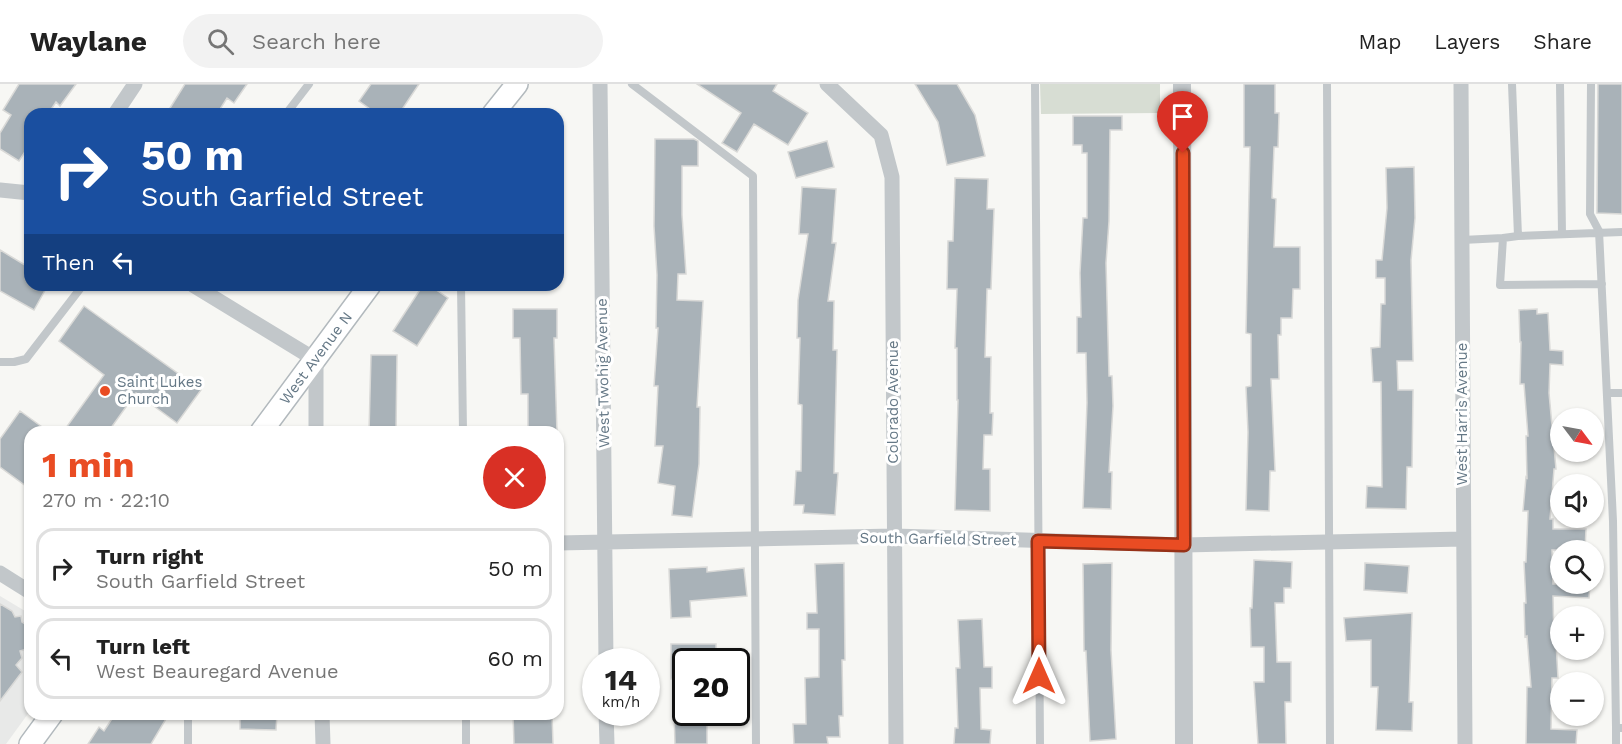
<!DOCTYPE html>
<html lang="en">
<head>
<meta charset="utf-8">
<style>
	:root { --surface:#fff; --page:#f2f2f2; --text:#222; --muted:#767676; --line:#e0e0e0; --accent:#e94c23 }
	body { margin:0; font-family:"Work Sans",sans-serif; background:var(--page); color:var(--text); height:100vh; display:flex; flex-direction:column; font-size:22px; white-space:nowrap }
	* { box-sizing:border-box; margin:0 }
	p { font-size:20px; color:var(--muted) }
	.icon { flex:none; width:33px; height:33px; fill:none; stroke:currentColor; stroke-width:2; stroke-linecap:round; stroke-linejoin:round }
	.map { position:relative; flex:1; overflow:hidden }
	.drawer { position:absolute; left:24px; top:342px; width:540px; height:294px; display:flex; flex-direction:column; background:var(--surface); border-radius:18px; box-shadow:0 2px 4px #0004 }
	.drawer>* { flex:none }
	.hud { position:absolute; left:24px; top:24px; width:540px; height:183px; border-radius:18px; box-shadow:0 2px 4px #0004; background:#1a4fa0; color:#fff; overflow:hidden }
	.needle { width:39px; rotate:122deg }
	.fabs { position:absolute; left:1550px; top:324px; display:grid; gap:12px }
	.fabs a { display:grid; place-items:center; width:54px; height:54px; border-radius:50%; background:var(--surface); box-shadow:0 2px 4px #0004; font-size:30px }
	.speed { position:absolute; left:582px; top:564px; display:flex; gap:12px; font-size:30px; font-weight:700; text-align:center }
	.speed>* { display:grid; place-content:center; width:78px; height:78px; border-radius:50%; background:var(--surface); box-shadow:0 2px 4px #0004; line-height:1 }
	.speed small { font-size:15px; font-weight:400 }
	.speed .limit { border:3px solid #111; border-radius:9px; background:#fff; color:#111 }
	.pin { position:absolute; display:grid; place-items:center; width:51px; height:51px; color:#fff; margin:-62px -26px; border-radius:50% 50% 50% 0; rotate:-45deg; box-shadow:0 0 6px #0007 }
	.pin .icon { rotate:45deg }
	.me { position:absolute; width:66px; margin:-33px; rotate:0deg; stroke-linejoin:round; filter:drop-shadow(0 0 4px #0008) }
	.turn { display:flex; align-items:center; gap:21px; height:126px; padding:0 18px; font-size:27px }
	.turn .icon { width:78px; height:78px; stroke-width:2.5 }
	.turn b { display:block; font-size:42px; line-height:51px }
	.then { display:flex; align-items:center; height:57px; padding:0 18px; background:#0003; gap:12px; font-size:22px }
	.round { display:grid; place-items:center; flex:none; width:63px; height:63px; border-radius:32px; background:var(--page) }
	.headline { display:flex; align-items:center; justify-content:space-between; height:102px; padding:0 18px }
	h1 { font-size:36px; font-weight:700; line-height:45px; color:var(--accent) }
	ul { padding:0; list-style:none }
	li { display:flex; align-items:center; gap:18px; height:81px; margin:0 12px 9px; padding:0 6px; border:3px solid var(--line); border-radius:18px }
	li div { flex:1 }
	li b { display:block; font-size:22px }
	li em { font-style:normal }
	header { display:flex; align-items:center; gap:36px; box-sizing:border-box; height:84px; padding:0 30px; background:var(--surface); border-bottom:2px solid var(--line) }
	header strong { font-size:28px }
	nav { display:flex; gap:33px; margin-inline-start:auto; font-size:21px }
	.search { width:420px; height:54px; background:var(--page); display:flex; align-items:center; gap:15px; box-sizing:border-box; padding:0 21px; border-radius:33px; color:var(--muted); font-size:22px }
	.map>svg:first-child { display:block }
	.built { fill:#e8e9e8 }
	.green { fill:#d7ddd3 }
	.building { fill:#a9b2b8; stroke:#d9d9d7; stroke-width:1.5 }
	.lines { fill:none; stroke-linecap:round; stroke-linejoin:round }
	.secondary-casing { stroke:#b2b9bd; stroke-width:24 }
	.service { stroke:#c2c7ca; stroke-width:8 }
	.minor { stroke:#c2c7ca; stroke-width:15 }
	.tertiary { stroke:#c2c7ca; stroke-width:18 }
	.secondary { stroke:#fff; stroke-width:21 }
	.route-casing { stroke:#973117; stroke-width:15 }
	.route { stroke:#e94c23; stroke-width:10 }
	.poi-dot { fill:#e94c23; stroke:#fff; stroke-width:2 }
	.labels { text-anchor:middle; stroke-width:6; stroke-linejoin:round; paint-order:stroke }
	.street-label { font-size:15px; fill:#657886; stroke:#fff }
	.poi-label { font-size:15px; fill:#657886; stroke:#fff; text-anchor:start }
</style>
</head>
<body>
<header>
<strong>Waylane</strong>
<div class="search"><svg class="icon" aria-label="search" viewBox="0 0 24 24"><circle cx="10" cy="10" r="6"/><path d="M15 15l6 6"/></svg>Search here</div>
<nav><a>Map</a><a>Layers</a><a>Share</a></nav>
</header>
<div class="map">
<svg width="1622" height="660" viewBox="0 0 1622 660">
	<rect width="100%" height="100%" fill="#f7f7f4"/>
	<path class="built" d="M0,512L30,530V627L6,660H0Z"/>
	<path class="green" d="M1040,0H1160V29L1041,30Z"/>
	<path class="building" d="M19,0H76L60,22L56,18L48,30H30V60L19,77L0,65V49L11,31L3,26Z
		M185,0H247L234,19L227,14L217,30H179L170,24Z
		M371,0H419L399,30H377L359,17Z
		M697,0H777L773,7L808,29L788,61L754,40L737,68L722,59L741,29Z
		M915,0H957L975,31L985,72L947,81L938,38Z
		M1244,0H1275V29H1279L1278,63H1274L1272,114L1276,115L1274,163H1300V205H1293L1292,234H1281V251H1278L1279,295H1271L1275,387H1270L1269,427L1246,426L1248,348L1246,303L1251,302V250L1246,249L1250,63H1244Z
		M1598,0H1622V130L1597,129Z
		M1073,32H1122V46H1110L1109,137L1106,179L1109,292H1112L1113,322L1109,388H1112L1111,425L1083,424L1087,319L1086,269H1077V233H1081L1080,189L1083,134H1087V69H1082V61H1073Z
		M655,55H694L698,57V82H682V131L686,190H678L677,216L703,217L697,323H700L699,380L692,433L672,431L675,402L658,399L663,362H655L658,302H654L658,244H656L657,191L654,142Z
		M827,57L834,83L796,94L788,68Z
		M1414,83L1415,134L1411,176L1413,277H1397L1398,306H1413L1412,383H1407L1406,425L1366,424L1367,402L1382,403L1381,298H1373L1371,264L1380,263L1381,220H1385V194H1376V176H1382L1387,124L1386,84Z
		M955,94L988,95L987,125H994L991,205H987L985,273H991L990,329H993L992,351H984L983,385H990V427L955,426L958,316H957V264H955L957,205H947L948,157H953Z
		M802,103L836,105L832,159H836L828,217H834L833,266H837L834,389H838L835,431L803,429L804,421H794L796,387H801L802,321L798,320L800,254H797L798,216L808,150H799Z
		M0,166L30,184V201H48L34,226L0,207Z
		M423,201H429L448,214L417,262L393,247Z
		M84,222L201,306L177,339L136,309L108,348H63L104,291L59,257Z
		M513,225H557V254H554L557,348H528V310H521L520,254H513Z
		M1537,225V230L1548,229L1550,266L1563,267V281L1550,280L1549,309L1556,385H1554L1550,435H1553V445H1586L1585,466H1552L1553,500H1590L1589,514L1553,512L1554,559H1556L1558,594H1552L1551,645L1577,646L1576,660H1526L1527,603H1531L1527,552L1525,553L1524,519H1526L1524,478H1526L1528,427H1523L1526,393L1527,394L1526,352H1528L1524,300H1520L1521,258H1520L1519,226Z
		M371,271H397L396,348H369Z
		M20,327L49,348H30V405L0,383V355Z
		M1254,476L1292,478L1291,504H1284V519H1275L1277,578H1291V618H1285L1286,660H1258L1254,598H1264V563H1251L1250,524H1252Z
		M844,479L845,576H842L843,632H839L840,653H827L828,660H794L793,640H806L805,594L819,593V545H807V529H817L815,480Z
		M1112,479L1111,566L1116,655L1090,657L1086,567H1084L1083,480Z
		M1365,479L1409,482L1407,509L1364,506Z
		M707,483V488L744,484L747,512L690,517L691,533L671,534L669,485Z
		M0,520L12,527L15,533L21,532L22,538L28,542L27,565L20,567L22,574L16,581L22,588L0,617Z
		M1412,529L1409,618H1413L1412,647L1376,646L1378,603H1371V556L1346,557L1344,534Z
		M982,535L984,583H992V604H980L981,645L991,646L990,660H954L955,644H958L956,584H960L958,536Z
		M671,560H716V578H686V595H671Z
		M674,628H707V660H675Z
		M115,630H158L166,635L151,660H88L99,643L104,647Z
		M240,630H277L276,646L240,645Z
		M513,630H552L553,660H514Z"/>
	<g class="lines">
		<defs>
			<g id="secondary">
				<path d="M493,30L517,0"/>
				<path id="s1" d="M261,348L370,201"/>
				<path d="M30,660L52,630"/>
			</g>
		</defs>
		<use href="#secondary" class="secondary-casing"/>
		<path class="service" d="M632,0L753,92L756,660
			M1035,0L1040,660
			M1327,0L1330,660
			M1512,0L1518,152L1622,148
			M1560,0L1562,150
			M1591,0L1590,130L1599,147L1613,437L1616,644
			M286,30L309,0
			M1518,152L1503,154L1500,201L1602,200
			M1462,156L1503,154
			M461,201L463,348
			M0,278H14L26,275L83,201
			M1608,309H1622
			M188,630V660
			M466,630V660
			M1616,660V644H1622"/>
		<path class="minor" d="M600,0L606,578
			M827,0L881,51L892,93L896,660
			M1461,0L1465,660
			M115,30L135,0
			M0,106L30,109
			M193,201L316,276V348
			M558,459L894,452L1184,461L1463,455
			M0,489L30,508
			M606,628L607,660
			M322,630L323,660"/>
		<path class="tertiary" d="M1182,0L1184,660"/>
		<use href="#secondary" class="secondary"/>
	</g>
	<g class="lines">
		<defs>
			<path id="route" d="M1039,592L1038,457L1184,461L1183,69"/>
		</defs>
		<use href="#route" class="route-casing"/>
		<use href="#route" class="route"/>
	</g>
	<circle class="poi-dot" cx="105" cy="307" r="6"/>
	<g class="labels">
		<g class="street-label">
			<text dy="5" stroke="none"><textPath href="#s1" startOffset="92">West Avenue N</textPath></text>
			<text transform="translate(603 289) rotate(-91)" y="5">West Twohig Avenue</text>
			<text transform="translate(893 318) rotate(-90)" y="5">Colorado Avenue</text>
			<text transform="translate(1462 330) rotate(-90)" y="5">West Harris Avenue</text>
			<text transform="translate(938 455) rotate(1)" y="5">South Garfield Street</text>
		</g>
		<g class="poi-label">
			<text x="117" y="303">Saint Lukes<tspan x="117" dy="17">Church</tspan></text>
		</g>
	</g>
</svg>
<div class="fabs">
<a><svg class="needle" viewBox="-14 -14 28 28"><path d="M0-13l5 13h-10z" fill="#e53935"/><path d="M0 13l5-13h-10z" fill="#767676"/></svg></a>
<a><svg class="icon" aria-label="sound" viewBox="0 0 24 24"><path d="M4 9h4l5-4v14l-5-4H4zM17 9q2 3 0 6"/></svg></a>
<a><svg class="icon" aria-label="search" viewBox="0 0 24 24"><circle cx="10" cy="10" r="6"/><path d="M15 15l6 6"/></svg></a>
<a>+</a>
<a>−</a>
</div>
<div class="speed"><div>14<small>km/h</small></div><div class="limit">20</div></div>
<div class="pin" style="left:1183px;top:69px;background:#d93025"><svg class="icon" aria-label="arrive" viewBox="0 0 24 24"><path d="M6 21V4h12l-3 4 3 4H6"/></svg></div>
<svg class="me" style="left:1039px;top:592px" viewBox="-20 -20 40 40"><path d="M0-17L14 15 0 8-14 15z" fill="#e94c23" stroke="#fff" stroke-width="4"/></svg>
<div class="hud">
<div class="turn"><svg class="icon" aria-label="right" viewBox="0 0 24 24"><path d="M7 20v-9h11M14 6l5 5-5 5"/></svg><div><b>50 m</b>South Garfield Street</div></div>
<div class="then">Then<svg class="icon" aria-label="left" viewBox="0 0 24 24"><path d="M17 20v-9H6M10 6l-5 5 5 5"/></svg></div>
</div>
<section class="drawer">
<div class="headline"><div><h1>1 min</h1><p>270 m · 22:10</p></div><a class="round" style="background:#d93025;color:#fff"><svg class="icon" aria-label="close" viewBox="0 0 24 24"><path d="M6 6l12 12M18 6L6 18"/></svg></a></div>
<ul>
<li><svg class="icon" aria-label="right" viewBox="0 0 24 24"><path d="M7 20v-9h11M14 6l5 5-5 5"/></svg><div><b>Turn right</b><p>South Garfield Street</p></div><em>50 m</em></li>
<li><svg class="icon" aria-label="left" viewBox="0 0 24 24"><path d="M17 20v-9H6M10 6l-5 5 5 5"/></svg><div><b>Turn left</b><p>West Beauregard Avenue</p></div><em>60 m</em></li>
</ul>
</section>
</div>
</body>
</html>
